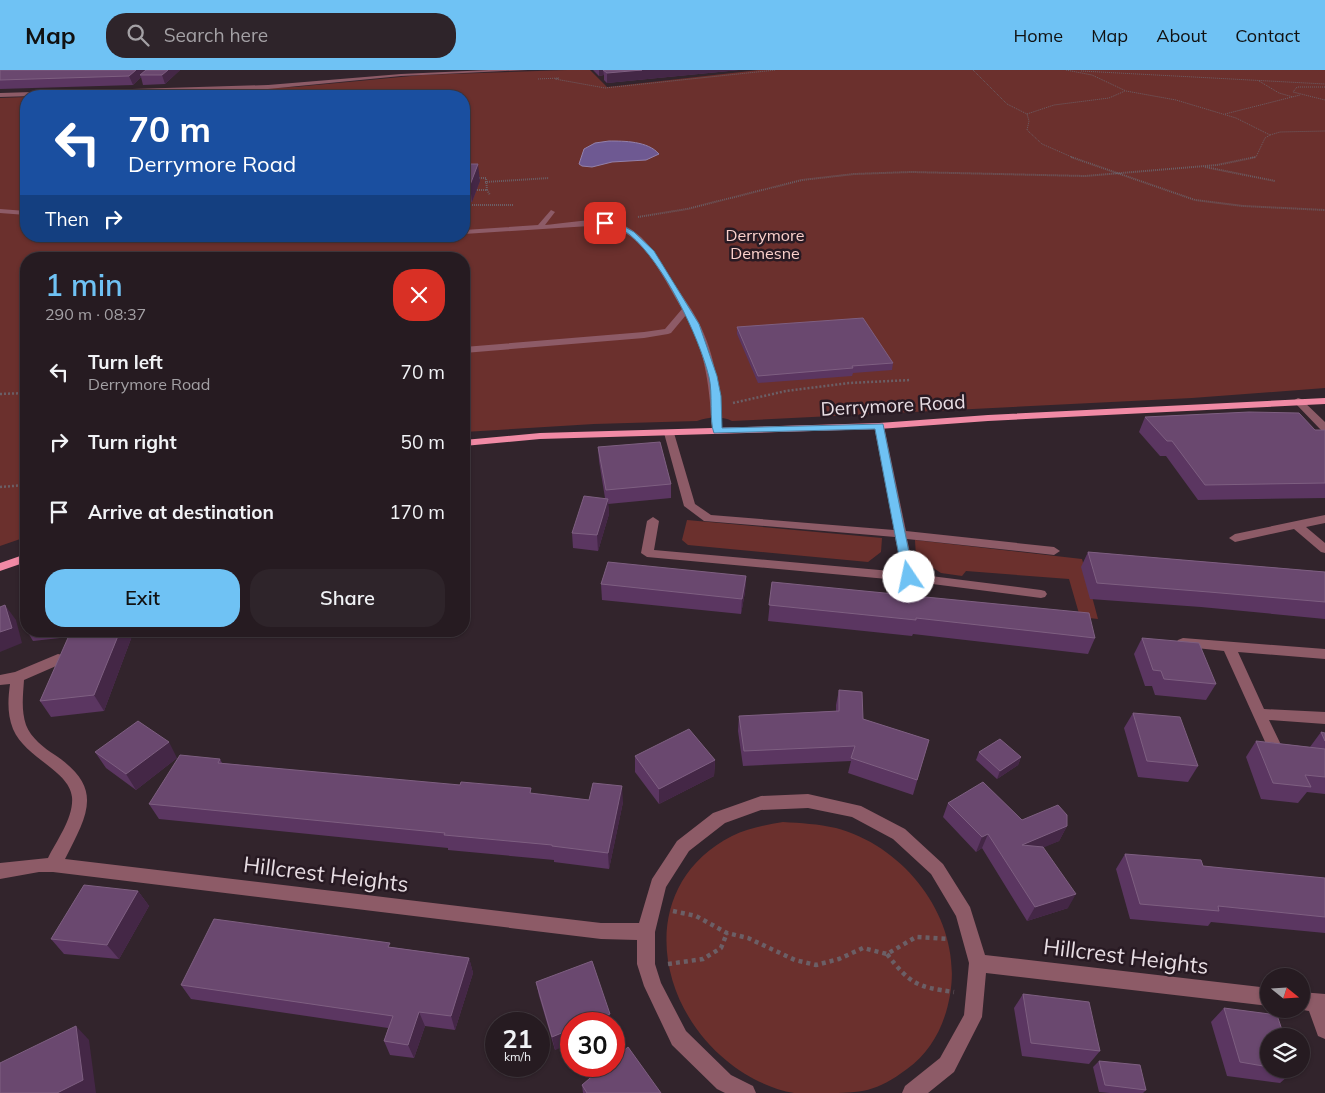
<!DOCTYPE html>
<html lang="en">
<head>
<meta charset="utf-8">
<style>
	:root { --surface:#261b21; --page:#2e242a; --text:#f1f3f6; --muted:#a4a1a5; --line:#42393f; --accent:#6fc2f4 }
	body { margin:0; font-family:Mulish,sans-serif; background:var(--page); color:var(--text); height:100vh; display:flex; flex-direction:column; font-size:19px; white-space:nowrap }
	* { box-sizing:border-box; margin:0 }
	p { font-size:16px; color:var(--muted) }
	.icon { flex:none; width:28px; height:28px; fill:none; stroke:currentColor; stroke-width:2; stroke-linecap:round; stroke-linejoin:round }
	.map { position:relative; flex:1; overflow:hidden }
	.drawer { position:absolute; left:20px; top:182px; width:450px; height:385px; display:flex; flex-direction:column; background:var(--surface); border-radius:20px; box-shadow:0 1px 4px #0004,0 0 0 1px var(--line) }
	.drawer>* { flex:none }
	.top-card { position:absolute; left:20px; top:20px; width:450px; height:152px; border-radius:20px; box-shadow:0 1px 4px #0004,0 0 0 1px var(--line); background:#1a4fa0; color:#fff; overflow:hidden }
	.needle { width:32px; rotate:108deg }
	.buttons { position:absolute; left:1260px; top:898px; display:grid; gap:10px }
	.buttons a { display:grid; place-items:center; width:50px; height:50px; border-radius:50%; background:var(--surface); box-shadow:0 1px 4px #0004,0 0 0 1px var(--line); font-size:25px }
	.speed { position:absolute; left:485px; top:942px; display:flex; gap:10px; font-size:25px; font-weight:700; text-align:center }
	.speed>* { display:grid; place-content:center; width:65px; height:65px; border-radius:50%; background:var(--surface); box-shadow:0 1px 4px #0004,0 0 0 1px var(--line); line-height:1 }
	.speed small { font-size:12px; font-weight:400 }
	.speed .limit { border:8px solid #d22; background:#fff; color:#111 }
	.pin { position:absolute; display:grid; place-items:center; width:42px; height:42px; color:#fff; margin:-21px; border-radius:10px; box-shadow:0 2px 8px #0006 }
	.me { position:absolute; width:55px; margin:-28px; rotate:349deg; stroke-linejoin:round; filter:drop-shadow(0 0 4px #0008) }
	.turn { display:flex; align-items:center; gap:18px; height:105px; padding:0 25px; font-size:22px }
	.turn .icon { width:65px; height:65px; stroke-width:2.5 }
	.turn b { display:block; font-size:35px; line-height:42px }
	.then { display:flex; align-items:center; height:48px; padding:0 25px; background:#0003; gap:10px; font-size:19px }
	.round { display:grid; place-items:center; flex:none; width:52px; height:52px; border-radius:20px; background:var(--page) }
	.overview { display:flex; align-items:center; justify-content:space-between; height:85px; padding:0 25px }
	h1 { font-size:30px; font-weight:600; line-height:38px; color:var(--accent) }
	.primary-button { display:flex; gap:10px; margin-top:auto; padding:10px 25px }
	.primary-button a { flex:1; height:58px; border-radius:20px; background:var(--accent); color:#111; font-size:20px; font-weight:600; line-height:58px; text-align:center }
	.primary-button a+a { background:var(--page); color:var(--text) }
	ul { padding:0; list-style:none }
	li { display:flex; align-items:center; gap:15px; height:70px; padding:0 25px }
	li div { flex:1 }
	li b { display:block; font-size:19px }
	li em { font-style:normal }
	header { display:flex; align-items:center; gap:30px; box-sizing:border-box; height:70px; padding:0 25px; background:var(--accent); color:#111 }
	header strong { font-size:24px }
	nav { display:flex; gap:28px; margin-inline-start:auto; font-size:18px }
	.search { width:350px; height:45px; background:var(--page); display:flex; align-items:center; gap:12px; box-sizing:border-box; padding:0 18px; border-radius:20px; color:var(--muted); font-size:19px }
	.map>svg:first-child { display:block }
	.green { fill:#6b302d }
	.water { fill:#6e5992; stroke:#9381ab }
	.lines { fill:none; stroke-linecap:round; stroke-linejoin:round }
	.path-far3 { stroke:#6b5f66; stroke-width:1; stroke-dasharray:1 1; stroke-linecap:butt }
	.path-far2 { stroke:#6b5f66; stroke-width:2; stroke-dasharray:1 1; stroke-linecap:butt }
	.path-far1 { stroke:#6b5f66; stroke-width:2.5; stroke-dasharray:2 2; stroke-linecap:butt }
	.path { stroke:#6b5f66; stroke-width:4.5; stroke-dasharray:4 4; stroke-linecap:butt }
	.minor { fill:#8d5b67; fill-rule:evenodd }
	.major { fill:#f18aa5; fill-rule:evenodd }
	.wall { fill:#5b3661 }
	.shaded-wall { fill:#442746 }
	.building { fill:#6a486f; stroke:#7e5f81 }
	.route { fill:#6fc2f4; stroke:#487e9f }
	.labels { text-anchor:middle; stroke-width:5; stroke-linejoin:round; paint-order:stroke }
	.far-park-label { font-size:16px; fill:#fbd1cc; stroke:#281a23 }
	.street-label { font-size:19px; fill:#e8dee4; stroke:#281a23 }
	.near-street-label { font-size:22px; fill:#e8dee4; stroke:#281a23 }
</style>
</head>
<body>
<header>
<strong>Map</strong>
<div class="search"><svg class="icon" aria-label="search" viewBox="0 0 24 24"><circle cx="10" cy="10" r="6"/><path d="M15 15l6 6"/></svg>Search here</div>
<nav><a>Home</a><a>Map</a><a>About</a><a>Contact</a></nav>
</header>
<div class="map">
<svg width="1325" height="1023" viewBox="0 0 1325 1023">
	<rect width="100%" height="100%" fill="#32242c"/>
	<path class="green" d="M567,0H590L607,17L759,0H1325V318L1192,328L732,351C721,346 708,347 697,351L594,354L464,362V189H26V467L0,476V28L26,27V166H464V26H44L295,17L422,5Z
		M687,450L882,468L881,482L868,492L688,475L682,470Z
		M915,470L1082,489L1098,549L1080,547L1069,509L966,501L962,506L941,503L916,487Z
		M783,752C801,753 818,754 836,758C907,777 963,851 950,925C945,954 932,981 907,999C876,1022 862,1023 825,1023C815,1023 804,1023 794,1023C770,1019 745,1006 727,991C653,931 638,814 732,766C748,758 766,755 783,752Z"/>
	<path class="water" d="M609,71C624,71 648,71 659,84L646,90L612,92L592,97L582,96L579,94L584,79L595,73Z"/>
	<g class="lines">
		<path class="path-far3" d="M973,0L1007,34L1027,44L1029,51L1027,60L1042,74L1074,88
			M1066,0L1092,5L1126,21L1176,30L1236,48L1270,65L1265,68L1256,87L1250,88
			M1081,1L1325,14
			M538,9L559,8L555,9L605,18L776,0
			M1259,11L1279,23L1293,27
			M1325,17H1297L1293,22L1325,30
			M1027,44L1054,35L1109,28L1125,21
			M1225,44L1300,25
			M1270,65L1280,62L1325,61"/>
		<path class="path-far2" d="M1071,87L1195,130L1243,136L1325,140
			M1205,97L1275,111
			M477,108H486L487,120
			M485,112L549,108
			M473,120H487L490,125
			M464,135H513
			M638,147L687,139L802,110L854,104L911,102L1085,106L1217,95L1256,87"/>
		<path class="path-far1" d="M0,324L26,323
			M733,333L786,321L849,313L911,310
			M0,417L26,415"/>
		<path class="path" d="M673,841L696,846L727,863L748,868L795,890L816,895L839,889L863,878L887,884L916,867L948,869
			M887,884C910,914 917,917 954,922
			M668,894L703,889L721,878L727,863"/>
		<path class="minor" d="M489,0H528L401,6L268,19L0,27V23L268,15L401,4Z
			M0,139L26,141V145L0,143Z
			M551,140L555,142L545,155C567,153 601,146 621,154C645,164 659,188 671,209C680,223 690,236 698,251C716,286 720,322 722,361L721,363L717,364L712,361C710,320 706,282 686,245L671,263L668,264L644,268L464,283V277L644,262L665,259L682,239C663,208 644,162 605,155L464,164V160L538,155Z
			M271,166H410L383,170L275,168Z
			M1298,328L1301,329L1325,352V361L1321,360L1295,333L1293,331Z
			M879,353L884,356L906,461L1054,477L1060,481L1054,485L907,469L915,504L1041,520L1045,521L1047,524L1045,527L1041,528L909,511L647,487L641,483L647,451L653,447L659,451L654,480L902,502L895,467L704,451L684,436L664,363L669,360L674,363L695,434L711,445L894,460L874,356Z
			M1325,445V453L1306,457L1325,473V483L1321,482L1294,459L1235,472L1229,468L1235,464Z
			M1183,568L1325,579V589L1238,582L1264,639L1325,642V654L1269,650L1284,681L1281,685L1276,687L1271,685L1224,581L1178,576L1176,573L1178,570Z
			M58,584L63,585L65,589L63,593L24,610C23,625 21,640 26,655C31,668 44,678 55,685C104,718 88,744 65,789L601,853H639L652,809L677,771L713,743L761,726L808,724L861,736L905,759L943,794L970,837L985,885L1269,918V936L986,903L982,947L954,1002L928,1023H902L905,1016L940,988L964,945L969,893L956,846L931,804L893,769L852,747L808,738L761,740L725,753L689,781L666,817L655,862V894L661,913L686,961L731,1005L753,1016L756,1023H725L717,1019L672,975L644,916L637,894V870L601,869L53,802H39L0,809V793L48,788C57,770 74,747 72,727C69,700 26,689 13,659C7,644 8,629 10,614L0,615V605L15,602Z
			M1301,922L1325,924V969L1318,966L1309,941L1297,939H1301Z"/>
		<path class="major" d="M1325,328V334L988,351L879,359L540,369L464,376V370L540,363L879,353L988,345Z
			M26,484V492L0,501V493Z"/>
	</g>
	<path class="wall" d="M0,0H180L165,14L143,15L141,7L133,15L0,19Z
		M593,0H739L607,13L604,10V5L599,6Z
		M464,94L480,111L472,132H464Z
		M737,257L893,293L892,300L853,303L852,306L758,313L737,264Z
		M1145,347L1315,360H1325V428L1198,430L1166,386H1160L1139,362Z
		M598,377L671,414V428L608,434L609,444L598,481L573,478L572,463L605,428L599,391Z
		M1088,482L1325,502V549L1201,537L1090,529L1081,497Z
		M746,506L745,522L741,544L602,530L601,514Z
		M772,512L1095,568L1088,584L913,564L912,566L768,551Z
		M26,547V560L23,555Z
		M27,561H141L132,566L104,641L51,647L40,631L69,567L33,571Z
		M1142,568L1216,614L1206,630L1155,625L1152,616H1145L1134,584Z
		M839,620L863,649L929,670L913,725L848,703L851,691L743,696L738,661L739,646L836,641V635Z
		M1133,643L1198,696L1188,712L1138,707L1124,658Z
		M1321,662L1325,663V724L1307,722L1298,733L1261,729L1246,687L1256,671L1310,677Z
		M95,682L177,688L136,720L106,698Z
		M979,682L1021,687L1018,695L997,709L976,690Z
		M635,686L715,690L714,706L659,734L635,702Z
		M220,689L222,693L532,724L589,730L623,732L609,799L554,792V790L448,780V778L159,749L149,734Z
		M948,733L1022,750L1067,756L1059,771L1043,777L1068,838L1027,851L982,778L976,782L943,747Z
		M1125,784L1203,796L1325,808V863L1211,852L1208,856L1130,849L1116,799Z
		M138,821L149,836L119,889L64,884L51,869Z
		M391,877L469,888L473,903L455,960L425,956L414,988L390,985L384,971L388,958L191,929L181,915Z
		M536,912L610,944L555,980L539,926Z
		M1023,924L1100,981L1089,994L1022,986L1014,938Z
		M1224,938L1269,966V999H1295V1000L1280,1013L1227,1006L1211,952Z
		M1099,991L1146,1020L1143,1023H1110L1099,1022L1093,997Z
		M582,1015L661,1023H583Z"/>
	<path class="shaded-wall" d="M136,0H149L140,5L141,7L133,15L129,6Z
		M168,0H180L165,14L162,5Z
		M599,0H739L607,13V3L603,0L604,5L599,6Z
		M478,94L480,111L472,132L470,115Z
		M608,429L609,444L598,481L597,465Z
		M746,506L745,522L741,544L742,529Z
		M5,535L16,550L22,573L0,582V562Z
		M120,561H141L132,566L104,641L94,625Z
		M169,672L177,688L136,720L126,704Z
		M1021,687L1018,695L997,709L1000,701Z
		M715,690L714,706L659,734V719Z
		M622,716L623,732L609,799L608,783Z
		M1067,756L1059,771L1015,790L1022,775Z
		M988,764L982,778L976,782L982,767Z
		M138,821L149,836L119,889L107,875Z
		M1076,824L1068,838L1027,851L1035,837Z
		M469,888L473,903L455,960L451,946Z
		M419,942L425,956L414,988L408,975Z
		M610,944L611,954H586Z
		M76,956L89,970L96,1023H57Z
		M571,959V974L555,980L552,967Z"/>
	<path class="building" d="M0,0H136L129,6L0,10Z
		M146,0H168L162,5H140Z
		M603,0H642L607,3Z
		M464,94H478L470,115H464Z
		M863,248L893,293L852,296L853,298L758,306L737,257Z
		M1249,342L1299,343L1315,360H1325V413L1205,415L1172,371H1167L1145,347Z
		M660,372L671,414L606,420L598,377Z
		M584,426L608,429L597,465L572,463Z
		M1088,482L1325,502V532L1209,522L1097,513Z
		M608,492L746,506L742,529L601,514Z
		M772,512L1089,543L1095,568L916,548V550L769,535Z
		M5,535L12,558L0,562V537Z
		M26,547V554L23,555Z
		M71,561H120L94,625L40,631Z
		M1142,568L1199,573L1216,614L1164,609L1161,601L1153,600Z
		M839,620L862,622L863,649L929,670L917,710L851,688L855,676L744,681L739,646L839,641Z
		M1133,643L1180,647L1198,696L1147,691Z
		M138,651L169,672L126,704L95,682Z
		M689,659L715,690L659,719L635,686Z
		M1321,662L1325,663V671Z
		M1000,669L1021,687L1000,701L979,682Z
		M1256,671L1325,679V707L1305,705L1311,717L1273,713Z
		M180,685L220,689L218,693L460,715L461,712L531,718L530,723L589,730L593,713L622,716L608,783L552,776V775L444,765L445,763L149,734Z
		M983,712L1022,750L1058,735L1067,745V756L1022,775L1043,777L1076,824L1035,837L988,764L982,767L948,733Z
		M1125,784L1201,790L1203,796L1325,808V847L1218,836L1219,841L1140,834Z
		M84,815L138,821L107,875L51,869Z
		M214,849L390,873L388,877L469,888L451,946L419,942L408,975L384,971L393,946L181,915Z
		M592,891L610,944L586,954H571V959L552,967L536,912Z
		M1023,924L1089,932L1100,981L1031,973Z
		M1224,938L1277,945L1284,966H1269V997L1240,992Z
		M76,956L83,1010L57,1023H0V993Z
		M628,977L661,1023H587L582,1015L604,996H614V989Z
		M1099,991L1140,995L1146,1020L1105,1015Z
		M1284,999H1295V1000Z"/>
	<path class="route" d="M602,151L616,152L634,162L654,181L699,254L717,306L721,326L722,358L883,354L914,507L913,510L909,511L903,507L875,359L714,363C709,351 713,323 709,307C699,266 663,192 630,165C621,158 613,156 602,154Z"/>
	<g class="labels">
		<g class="far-park-label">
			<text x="765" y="171">Derrymore<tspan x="765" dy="18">Demesne</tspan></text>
		</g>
		<g class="street-label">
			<text transform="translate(893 335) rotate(-3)" y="7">Derrymore Road</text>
		</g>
		<g class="near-street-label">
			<text transform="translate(326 804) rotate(7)" y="8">Hillcrest Heights</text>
			<text transform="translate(1126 886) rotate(7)" y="8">Hillcrest Heights</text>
		</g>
	</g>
</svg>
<div class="buttons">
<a><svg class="needle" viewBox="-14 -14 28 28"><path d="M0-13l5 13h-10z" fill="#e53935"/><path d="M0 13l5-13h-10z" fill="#a4a1a5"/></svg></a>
<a><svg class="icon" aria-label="layers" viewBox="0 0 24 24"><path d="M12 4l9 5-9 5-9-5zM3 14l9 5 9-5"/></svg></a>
</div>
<div class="speed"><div>21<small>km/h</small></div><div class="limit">30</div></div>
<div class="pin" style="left:605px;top:153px;background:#d93025"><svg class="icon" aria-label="arrive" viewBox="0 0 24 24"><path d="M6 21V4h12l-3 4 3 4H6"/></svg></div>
<svg class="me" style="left:909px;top:507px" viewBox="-20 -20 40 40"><circle r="19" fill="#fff"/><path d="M0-13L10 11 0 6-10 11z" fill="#6fc2f4"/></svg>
<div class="top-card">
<div class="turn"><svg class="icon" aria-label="left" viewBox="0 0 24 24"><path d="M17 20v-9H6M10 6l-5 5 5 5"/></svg><div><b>70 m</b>Derrymore Road</div></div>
<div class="then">Then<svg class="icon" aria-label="right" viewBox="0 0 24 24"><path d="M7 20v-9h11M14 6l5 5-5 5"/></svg></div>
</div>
<section class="drawer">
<div class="overview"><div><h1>1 min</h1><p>290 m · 08:37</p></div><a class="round" style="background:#d93025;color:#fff"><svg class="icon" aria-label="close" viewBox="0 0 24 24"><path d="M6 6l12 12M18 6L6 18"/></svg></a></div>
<ul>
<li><svg class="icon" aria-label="left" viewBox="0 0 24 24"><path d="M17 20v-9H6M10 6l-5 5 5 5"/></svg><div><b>Turn left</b><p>Derrymore Road</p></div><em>70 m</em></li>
<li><svg class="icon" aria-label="right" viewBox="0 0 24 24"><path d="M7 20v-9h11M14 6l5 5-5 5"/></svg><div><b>Turn right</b></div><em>50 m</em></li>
<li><svg class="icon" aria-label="arrive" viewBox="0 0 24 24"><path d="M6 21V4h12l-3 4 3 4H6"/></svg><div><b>Arrive at destination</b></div><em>170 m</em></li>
</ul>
<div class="primary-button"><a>Exit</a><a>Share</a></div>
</section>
</div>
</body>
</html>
